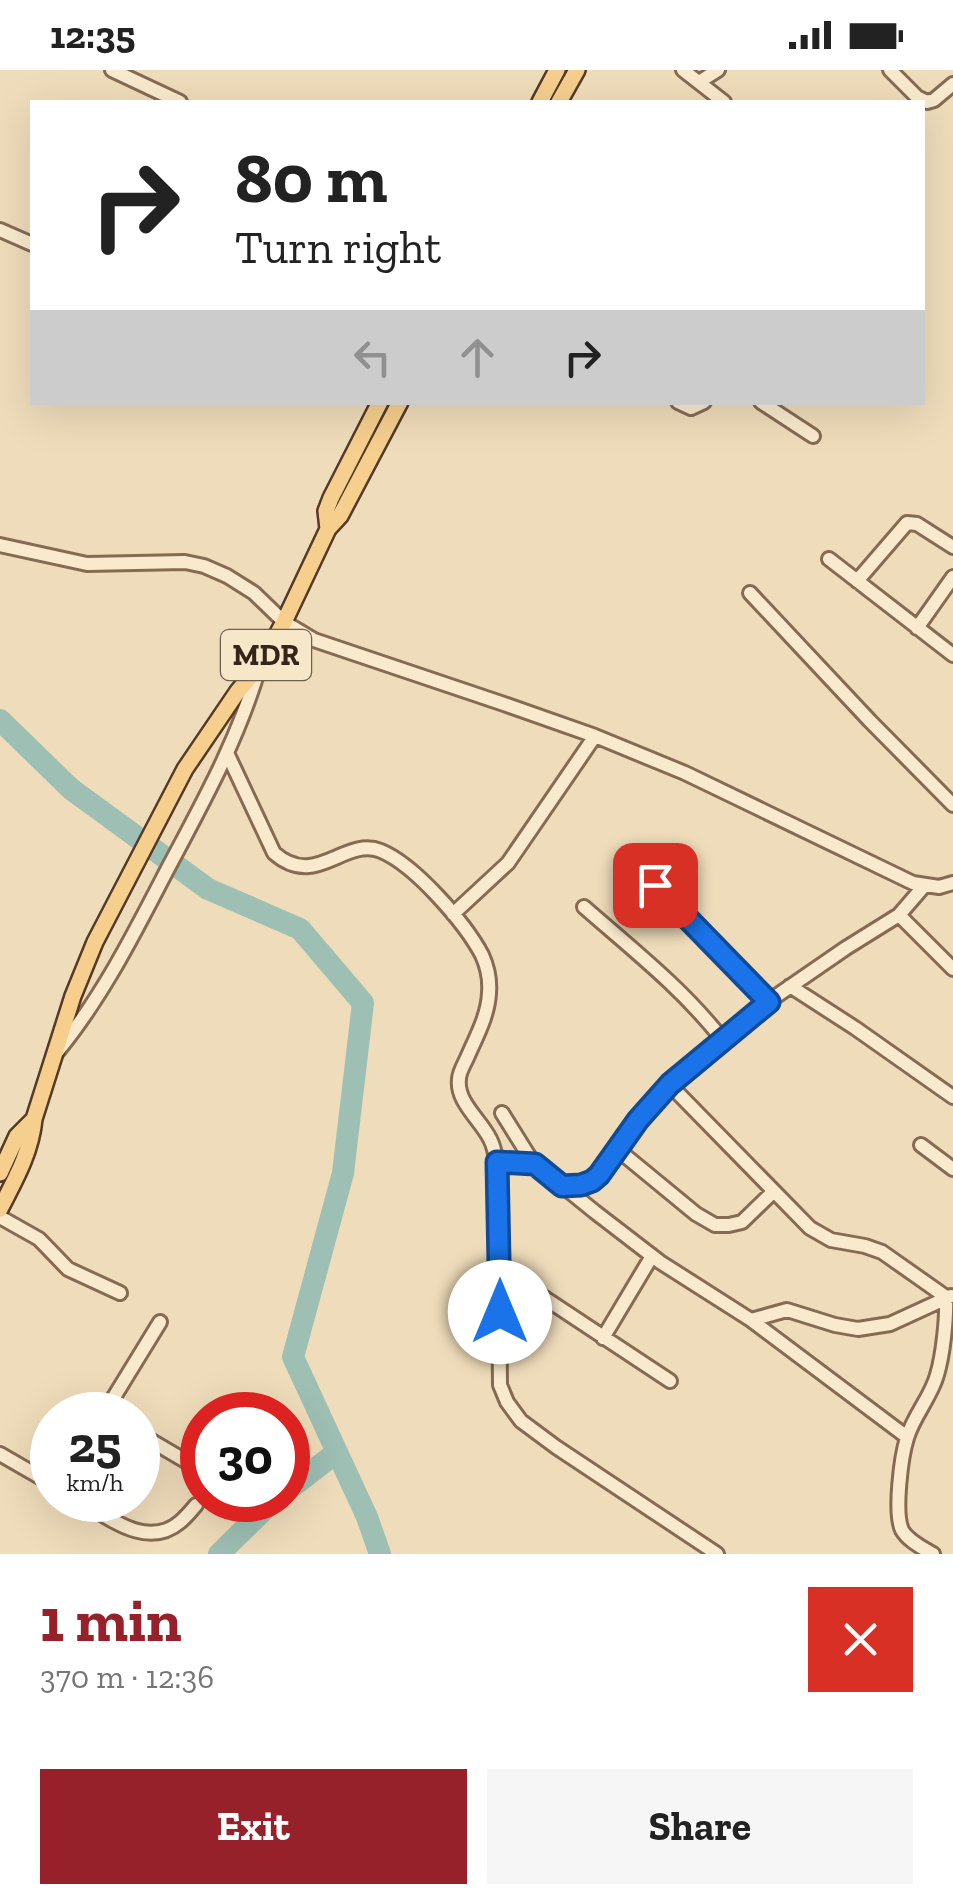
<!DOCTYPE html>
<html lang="en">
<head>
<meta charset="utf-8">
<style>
	:root { --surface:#fff; --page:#f6f6f6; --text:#222; --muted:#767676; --accent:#97212a }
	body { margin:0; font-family:"Zilla Slab",serif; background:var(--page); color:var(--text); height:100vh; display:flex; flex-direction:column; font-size:38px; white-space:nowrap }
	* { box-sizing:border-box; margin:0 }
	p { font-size:32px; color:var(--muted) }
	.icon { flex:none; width:55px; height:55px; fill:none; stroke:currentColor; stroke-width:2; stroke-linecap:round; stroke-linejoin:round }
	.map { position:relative; height:1484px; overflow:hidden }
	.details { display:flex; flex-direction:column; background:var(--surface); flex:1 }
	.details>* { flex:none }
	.hud { position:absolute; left:30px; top:30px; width:895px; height:305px; border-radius:0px; box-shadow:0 10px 40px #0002; background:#fff; color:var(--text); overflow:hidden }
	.speed { position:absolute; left:30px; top:1322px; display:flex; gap:20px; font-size:50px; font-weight:700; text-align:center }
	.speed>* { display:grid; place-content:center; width:130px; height:130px; border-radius:50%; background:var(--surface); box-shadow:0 10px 40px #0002; line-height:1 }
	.speed small { font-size:25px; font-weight:400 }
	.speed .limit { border:15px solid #d22; background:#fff; color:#111 }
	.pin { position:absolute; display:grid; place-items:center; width:85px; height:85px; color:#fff; margin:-42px; border-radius:20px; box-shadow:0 5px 15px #0006 }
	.me { position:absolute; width:110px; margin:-55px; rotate:0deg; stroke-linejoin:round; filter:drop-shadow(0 0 8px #0008) }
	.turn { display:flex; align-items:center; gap:35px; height:210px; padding:0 40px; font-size:45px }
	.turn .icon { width:130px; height:130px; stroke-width:2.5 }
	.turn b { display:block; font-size:70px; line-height:85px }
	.lanes { display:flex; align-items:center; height:95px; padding:0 40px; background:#0003; justify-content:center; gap:50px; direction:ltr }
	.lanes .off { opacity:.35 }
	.round { display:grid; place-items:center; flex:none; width:105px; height:105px; border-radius:0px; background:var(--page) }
	.summary { display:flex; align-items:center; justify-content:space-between; height:170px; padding:0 40px }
	h1 { font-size:60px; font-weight:700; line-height:75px; color:var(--accent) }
	.primary-button { display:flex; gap:20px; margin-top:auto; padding:20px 40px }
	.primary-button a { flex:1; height:115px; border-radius:0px; background:var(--accent); color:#fff; font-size:40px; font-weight:700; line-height:115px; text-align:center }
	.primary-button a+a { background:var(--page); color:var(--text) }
	.status { display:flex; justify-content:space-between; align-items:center; height:70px; padding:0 50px; background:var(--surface); direction:ltr }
	.status svg { height:28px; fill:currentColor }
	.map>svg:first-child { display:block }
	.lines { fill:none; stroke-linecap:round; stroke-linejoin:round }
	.river { stroke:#9ebfb4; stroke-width:22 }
	.minor-casing { stroke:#866b54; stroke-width:18 }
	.major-casing { stroke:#533a29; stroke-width:20 }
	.minor { stroke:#faeacd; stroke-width:12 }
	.major { stroke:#f6cf8e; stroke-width:15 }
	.route-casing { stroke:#114b97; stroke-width:25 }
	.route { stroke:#1a73e8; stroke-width:18 }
	.labels { text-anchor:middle; stroke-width:8; stroke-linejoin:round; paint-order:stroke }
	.shield { fill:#f6e7c9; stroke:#6e5f4e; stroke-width:2.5 }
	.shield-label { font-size:30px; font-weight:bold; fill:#34251a }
</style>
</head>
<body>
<div class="status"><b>12:35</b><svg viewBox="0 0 49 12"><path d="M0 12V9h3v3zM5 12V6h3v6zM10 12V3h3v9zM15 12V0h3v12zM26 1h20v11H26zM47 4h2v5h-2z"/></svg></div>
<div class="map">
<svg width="953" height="1484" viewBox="0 0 953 1484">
	<rect width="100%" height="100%" fill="#efdcba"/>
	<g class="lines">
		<path class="river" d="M0,650L71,719L208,819L300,859L363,933L343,1103L293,1287L367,1447L380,1484
			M288,1420L337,1382
			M219,1484L274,1430"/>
		<defs>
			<path id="minor" d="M112,0L180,32
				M683,0L724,32
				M890,0L917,27L927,32L934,30L953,14
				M699,12L718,0
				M0,160L32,174
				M678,332L691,338L704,332
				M761,332L813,366
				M0,475L87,494L185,492L204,496L227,506L254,523L284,552L314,570L504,634L595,666L685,703L913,813L939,817L953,813
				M829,489L953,585
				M857,511L907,453L917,454L953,477
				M750,523L870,651L953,735
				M917,558L953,507
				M228,685L274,783C316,820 344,766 381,781C415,795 465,853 482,885C487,896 490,911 489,923C488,946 476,967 467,988C464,994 459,1003 459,1009C456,1032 481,1050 490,1069C495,1078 496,1089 498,1099L500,1315L507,1332L521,1351L556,1377L717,1484
				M655,815L769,932
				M584,837C632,879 683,919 722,969
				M453,844L508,793L595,666
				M899,845L953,899
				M790,916L855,958L953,1027
				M58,981C102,927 134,864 166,802C202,734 237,672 259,598
				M670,1015L810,1158L831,1170L865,1176L882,1182L946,1227C947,1248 943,1285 937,1305C931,1327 914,1345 907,1368C901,1387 894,1443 902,1460C908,1471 923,1478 933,1484
				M502,1043L532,1091L595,1142L660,1192L751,1250L907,1367
				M921,1075L953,1099
				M617,1079L696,1144L715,1155H729L742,1152L773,1122
				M497,1092L535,1094
				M562,1116L581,1115L592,1111L605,1097L638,1050L670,1015L772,929L846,878L899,845L924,816
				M0,1147L39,1169L68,1199L120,1223
				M499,1206L514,1211L540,1225L670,1311
				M751,1250L787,1240L835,1255L858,1259L890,1254L951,1226
				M603,1268L652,1186
				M103,1345L160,1252
				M138,1363L189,1393
				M0,1384L52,1414
				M79,1430C108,1447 147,1480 180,1452C186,1447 191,1441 196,1435"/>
			<path id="major" d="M540,32L557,0
				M559,32L577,0
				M328,459L326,441L331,428L380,332
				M0,1103L17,1066L34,1049
				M0,1139C15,1110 31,1082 34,1049L73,926L95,872L185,699L238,621L259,597L284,552L328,459L340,446L400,332"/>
		</defs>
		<use href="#minor" class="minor-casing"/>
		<use href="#major" class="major-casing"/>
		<use href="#minor" class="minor"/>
		<use href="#major" class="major"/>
	</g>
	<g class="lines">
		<defs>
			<path id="route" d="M500,1242L497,1092L535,1094L562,1116L581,1115L592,1111L599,1105L638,1050L670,1014L769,932L655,815"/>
		</defs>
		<use href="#route" class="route-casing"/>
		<use href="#route" class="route"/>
	</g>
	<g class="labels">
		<rect class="shield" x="221" y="560" width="90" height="50" rx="8"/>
		<g class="shield-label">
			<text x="266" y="595">MDR</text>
		</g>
	</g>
</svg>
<div class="speed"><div>25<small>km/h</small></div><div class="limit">30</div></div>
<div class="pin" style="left:655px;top:815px;background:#d93025"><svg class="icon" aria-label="arrive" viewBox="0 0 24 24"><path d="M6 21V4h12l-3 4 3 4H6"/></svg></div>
<svg class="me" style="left:500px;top:1242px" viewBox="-20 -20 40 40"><circle r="19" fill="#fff"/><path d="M0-13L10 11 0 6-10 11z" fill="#1a73e8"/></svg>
<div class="hud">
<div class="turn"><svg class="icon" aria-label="right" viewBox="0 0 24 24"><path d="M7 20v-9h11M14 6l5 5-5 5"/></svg><div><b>80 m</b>Turn right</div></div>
<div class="lanes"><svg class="icon off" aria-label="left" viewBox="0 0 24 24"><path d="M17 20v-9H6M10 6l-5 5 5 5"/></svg><svg class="icon off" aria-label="ahead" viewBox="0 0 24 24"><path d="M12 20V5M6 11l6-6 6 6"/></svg><svg class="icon" aria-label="right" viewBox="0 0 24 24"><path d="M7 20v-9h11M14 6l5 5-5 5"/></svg></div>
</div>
</div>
<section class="details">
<div class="summary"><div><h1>1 min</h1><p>370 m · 12:36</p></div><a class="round" style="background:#d93025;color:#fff"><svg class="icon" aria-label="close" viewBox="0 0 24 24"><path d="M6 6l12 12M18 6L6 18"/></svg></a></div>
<div class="primary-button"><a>Exit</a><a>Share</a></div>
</section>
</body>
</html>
